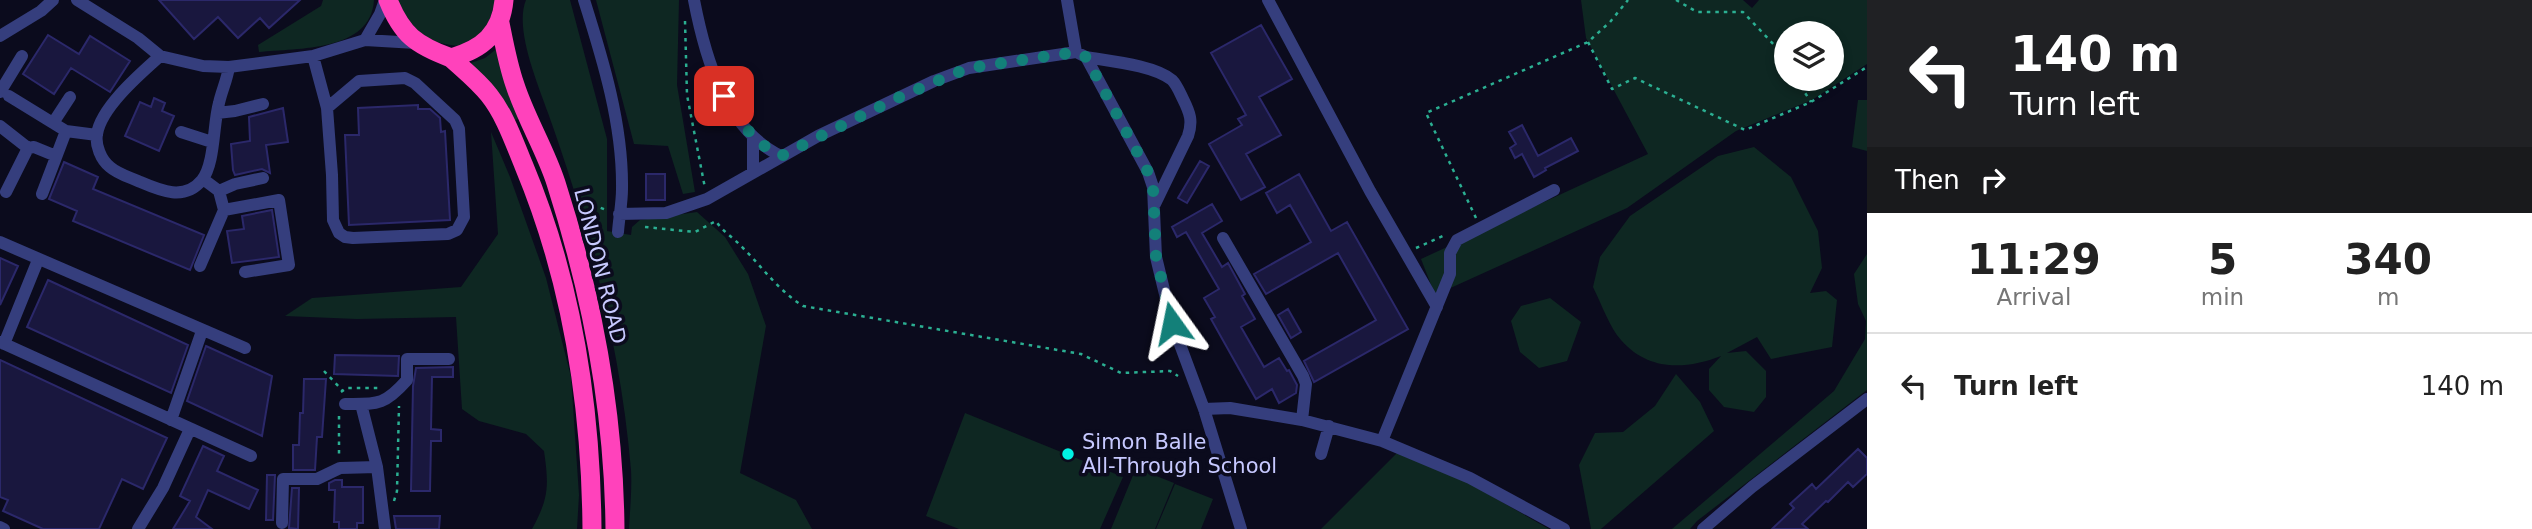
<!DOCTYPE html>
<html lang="en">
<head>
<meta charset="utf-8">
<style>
	:root { --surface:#fff; --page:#f2f2f2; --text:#222; --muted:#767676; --line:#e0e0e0 }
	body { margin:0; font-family:"DejaVu Sans",sans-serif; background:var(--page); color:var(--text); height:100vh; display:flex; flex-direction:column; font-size:26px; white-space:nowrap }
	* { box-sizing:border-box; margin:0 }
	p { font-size:23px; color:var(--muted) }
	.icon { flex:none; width:38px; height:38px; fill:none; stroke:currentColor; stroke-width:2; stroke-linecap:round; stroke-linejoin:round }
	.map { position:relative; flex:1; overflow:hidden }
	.drawer { display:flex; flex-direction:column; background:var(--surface); width:665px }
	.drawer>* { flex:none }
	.guide { background:#202124; color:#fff; overflow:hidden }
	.buttons { position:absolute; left:1774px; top:21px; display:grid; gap:14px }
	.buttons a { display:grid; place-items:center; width:70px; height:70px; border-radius:50%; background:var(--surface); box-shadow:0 4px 10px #0003; font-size:35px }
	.pin { position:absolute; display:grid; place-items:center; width:60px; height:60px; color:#fff; margin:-30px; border-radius:14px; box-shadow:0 4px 10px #0006 }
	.me { position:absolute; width:77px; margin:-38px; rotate:348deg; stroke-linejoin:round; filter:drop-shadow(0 0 5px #0008) }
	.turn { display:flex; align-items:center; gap:24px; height:147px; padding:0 28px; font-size:32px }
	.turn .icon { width:91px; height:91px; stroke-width:2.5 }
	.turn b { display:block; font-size:49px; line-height:60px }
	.then { display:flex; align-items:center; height:66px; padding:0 28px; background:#0003; gap:14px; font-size:26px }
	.eta { display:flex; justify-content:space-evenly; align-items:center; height:119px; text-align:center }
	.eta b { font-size:42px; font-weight:700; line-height:49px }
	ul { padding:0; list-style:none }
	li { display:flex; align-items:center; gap:21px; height:105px; padding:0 28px; border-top:2px solid var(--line) }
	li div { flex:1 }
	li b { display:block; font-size:26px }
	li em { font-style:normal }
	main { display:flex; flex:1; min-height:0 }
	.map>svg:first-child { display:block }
	.green { fill:#0e2722; fill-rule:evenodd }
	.building { fill:#19173e; stroke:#2b286a; stroke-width:2 }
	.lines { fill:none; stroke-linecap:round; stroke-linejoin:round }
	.path { stroke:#2baf92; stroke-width:2.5; stroke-dasharray:3.5 5; stroke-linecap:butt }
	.minor { stroke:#353e7d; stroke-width:12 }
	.highway { stroke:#ff42bb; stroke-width:19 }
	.route { stroke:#138079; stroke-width:12; stroke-dasharray:0 21.6 }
	.poi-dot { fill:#00f2e4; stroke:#0b0b1d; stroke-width:2.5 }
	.labels { text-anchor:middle; stroke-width:7; stroke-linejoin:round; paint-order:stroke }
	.street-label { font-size:21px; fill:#c7c9ff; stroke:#0b0b1d }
	.poi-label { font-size:21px; fill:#c7c9ff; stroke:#0b0b1d; text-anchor:start }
</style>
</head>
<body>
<main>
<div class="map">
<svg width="1867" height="529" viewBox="0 0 1867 529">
	<rect width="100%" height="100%" fill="#0b0b1d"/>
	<path class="green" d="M323,0H374C371,52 298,48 259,52L258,45L321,6Z
		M397,0H496L486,31L459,46C424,43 413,29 397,0Z
		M526,0H570L607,139V231L631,235L632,227L640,220L697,212L725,237L748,274L766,326L740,473L796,500L812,529H629C630,510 632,489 631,470C621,349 589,227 548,113C538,84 514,29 526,0Z
		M596,0H679L677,85L695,192L683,194L668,146L634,144Z
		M1581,0H1743L1752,8L1759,0H1867V64L1812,100L1736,131L1627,208L1435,295L1421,259L1648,154L1586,38ZM1787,33H1832V79H1787Z
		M499,47L521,118L513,121L471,63L485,58Z
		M1858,100H1867V151L1852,147Z
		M491,132L510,177L546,278L571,377L579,495L577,529H532C549,498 549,486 544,451L526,434L479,421L462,409L456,317L357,319L285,316L312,298L461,287L498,234Z
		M1754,147L1791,177L1818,231L1822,268L1810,293L1826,291L1837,300L1832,347L1771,359L1757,337L1727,353L1746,351L1766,371V397L1754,412L1724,407L1709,390V369L1721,356C1685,370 1648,371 1621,340C1610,328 1601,303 1593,287L1600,257L1630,216L1718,156Z
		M1867,254V390L1697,521L1690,529H1672L1834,391L1865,339L1866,321L1858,304L1854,274Z
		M1550,298L1581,322L1567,361L1539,368L1520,352L1511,321L1521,306Z
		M1676,374L1700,402L1714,431L1601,529H1591L1579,465L1595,433L1623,432L1655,406Z
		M965,413L1123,477L1100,529H959L926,516Z
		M1397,453L1467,482L1549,529H1321Z
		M1136,468L1174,483L1155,529H1111Z
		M1175,484L1213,499L1201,529H1156Z"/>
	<path class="building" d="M159,0H300L269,28L260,18L238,38L218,17L194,39Z
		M1261,25L1292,79L1259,97L1281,135L1246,154L1265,187L1241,200L1209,144L1242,125L1238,119L1246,115L1211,53Z
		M48,35L79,54L90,36L130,61L110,92L71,68L54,94L23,74Z
		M154,98L165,103L162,111L174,116L159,151L125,136L140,102L151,107Z
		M418,105V109H430L440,118L441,132L445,131L450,220L349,225L345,135H359L358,108Z
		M283,108L288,142L266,145L270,173L262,169L235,175L233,170L231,144L250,141L249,117Z
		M1522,125L1538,156L1571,138L1578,151L1545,168L1546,170L1534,177L1522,154L1515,158L1510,148L1516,144L1509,132Z
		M1200,161L1209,166L1187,203L1178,198Z
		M64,162L98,177L93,189L204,235L190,270L73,221L77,211L49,199Z
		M646,174H665V200H646Z
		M1299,174L1331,231L1347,222L1408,329L1314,382L1304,361L1376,320L1338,253L1266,294L1254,274L1311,242L1290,205L1277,213L1266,193Z
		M1212,204L1222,221L1202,233L1222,267L1228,263L1245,294L1242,296L1255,319L1241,327L1264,367L1279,358L1287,371L1289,370L1297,385L1296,393L1279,403L1272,389L1256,399L1211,319L1215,317L1204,298L1219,289L1186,232L1177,237L1172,227Z
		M272,210L279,257L232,263L227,231L244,229L242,216Z
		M0,258L18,266L0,305Z
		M48,280L188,345L171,393L27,327Z
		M1288,309L1301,332L1291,338L1278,315Z
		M206,346L272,376L262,436L187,401Z
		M335,355L399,356L398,376L334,374Z
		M0,360L167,438L143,489L122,479L99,529H43L3,511L8,500L0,497Z
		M453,367V377H432L431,429L441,430V441H431L430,491H411L413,386L416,368Z
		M304,379H326L322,437H317L315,470H293V445H299L300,413H303Z
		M203,446L224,456L217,471L258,490L249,509L208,490L196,517L212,529H173L190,501L180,496Z
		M1858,449L1867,458V474L1853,487L1848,482L1828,502L1826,501L1802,524L1808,529H1772L1794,508L1790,504L1812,484L1816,489Z
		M267,475H275L273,520H266Z
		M335,480H342V487H363V523H357V529H339V522H334L335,490H329V483Z
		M292,488H299L298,529L289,528Z
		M394,516H440L439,529H396Z"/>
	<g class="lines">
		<path class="path" d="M1676,0L1697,12H1743L1777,48L1787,63
			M685,21L687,95L705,188
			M1588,42L1612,89L1635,78L1745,130L1811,102L1867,67
			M1796,79L1811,102
			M578,197L581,200L606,210
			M1476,218L1426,113L1588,42L1610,22L1628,0
			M645,227L695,232L716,221C723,232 734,238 743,248C763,268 778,290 803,306L1081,354L1121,373L1170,371L1178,376
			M1416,248L1445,235
			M324,371L342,390
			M341,392L347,388H378
			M339,416V454
			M394,501L397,491L399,406"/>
		<path class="minor" d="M77,0L138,38L160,56L203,66L229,67L313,56L365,40L416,43
			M584,0C603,60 623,125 622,189C622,203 619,218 618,232
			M694,0C705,57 725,129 781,156
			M1067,0L1076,52
			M1268,0L1370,191L1437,307
			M0,36L41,11L53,0
			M365,40L380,14L385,0
			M160,56C141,73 101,107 97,134C95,145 101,160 110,167C118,174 129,177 138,181C159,190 184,202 202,180C215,164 213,124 219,103C222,90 227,80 229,67
			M313,56L327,108L332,175L333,220L339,233L345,237L353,238L448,234L457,230L464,217L459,129L455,120L415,83L405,78L359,81L327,108
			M1086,57C1109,61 1154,65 1172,80C1177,85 1180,93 1183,99C1190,113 1193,121 1188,136L1155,204
			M0,92L22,56
			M9,96L66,131L42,194
			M217,113L235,111L263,104
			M53,123L70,97
			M0,126L28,148
			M66,131L97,135
			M181,132L212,142
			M753,138V172
			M203,179L219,191L224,210L279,200L289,265L245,272
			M219,191L235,184L263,178
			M6,192L28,148L34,147L56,156
			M619,214L666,213L707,199L818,136L934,81L969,68L1076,52L1086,57L1148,172L1153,187L1156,257L1172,323L1204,409L1241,529
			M1223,238L1303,376L1306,384L1302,420
			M0,242L245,348
			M200,266L224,210
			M0,342L251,456
			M4,344L38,260
			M345,404C377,404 384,406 407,380V359H449
			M361,404L377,467L385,529
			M1204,409L1230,408L1302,420L1382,441L1470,478L1564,529
			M171,420L202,331
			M1382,441L1450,274V253L1457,240L1554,190
			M1321,454L1329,426
			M282,523L283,479H317L340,468L377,467
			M0,527L4,529
			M138,529L163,488L190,429
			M1703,529L1752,487L1867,399"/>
		<path class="highway" d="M388,0C402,35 416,45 451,58C482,49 501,34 504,0
			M500,23C504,43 508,65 515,85C526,119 545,149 556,183C592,295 614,411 615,529
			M451,58C464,70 478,81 489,95C505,115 514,142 524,166C572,281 591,405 592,529"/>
	</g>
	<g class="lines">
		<path class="route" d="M724,96C739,121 754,143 781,156L895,99L951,75L969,68L1076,52L1086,57L1148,172L1153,187L1156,257L1172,323"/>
	</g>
	<circle class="poi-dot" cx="1068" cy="454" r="7"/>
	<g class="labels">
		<g class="street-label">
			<text transform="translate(600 266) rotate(76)" y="7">LONDON ROAD</text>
		</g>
		<g class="poi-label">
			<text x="1082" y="449">Simon Balle<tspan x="1082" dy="24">All-Through School</tspan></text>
		</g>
	</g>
</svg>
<div class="buttons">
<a><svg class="icon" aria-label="layers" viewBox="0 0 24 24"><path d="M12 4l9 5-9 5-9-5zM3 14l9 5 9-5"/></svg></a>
</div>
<div class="pin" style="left:724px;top:96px;background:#d93025"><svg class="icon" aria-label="arrive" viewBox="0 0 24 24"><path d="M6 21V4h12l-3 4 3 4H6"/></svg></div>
<svg class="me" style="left:1172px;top:323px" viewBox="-20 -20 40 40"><path d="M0-17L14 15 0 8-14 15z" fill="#138079" stroke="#fff" stroke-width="4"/></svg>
</div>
<section class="drawer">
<div class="guide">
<div class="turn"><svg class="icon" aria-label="left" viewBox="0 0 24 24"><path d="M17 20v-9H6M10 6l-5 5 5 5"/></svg><div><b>140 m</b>Turn left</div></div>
<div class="then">Then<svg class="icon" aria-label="right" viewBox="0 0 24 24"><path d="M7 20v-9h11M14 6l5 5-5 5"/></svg></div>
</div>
<div class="eta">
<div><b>11:29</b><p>Arrival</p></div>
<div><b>5</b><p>min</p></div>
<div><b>340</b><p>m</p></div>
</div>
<ul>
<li><svg class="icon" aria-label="left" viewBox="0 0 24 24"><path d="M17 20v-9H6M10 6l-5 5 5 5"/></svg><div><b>Turn left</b></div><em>140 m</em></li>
</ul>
</section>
</main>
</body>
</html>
